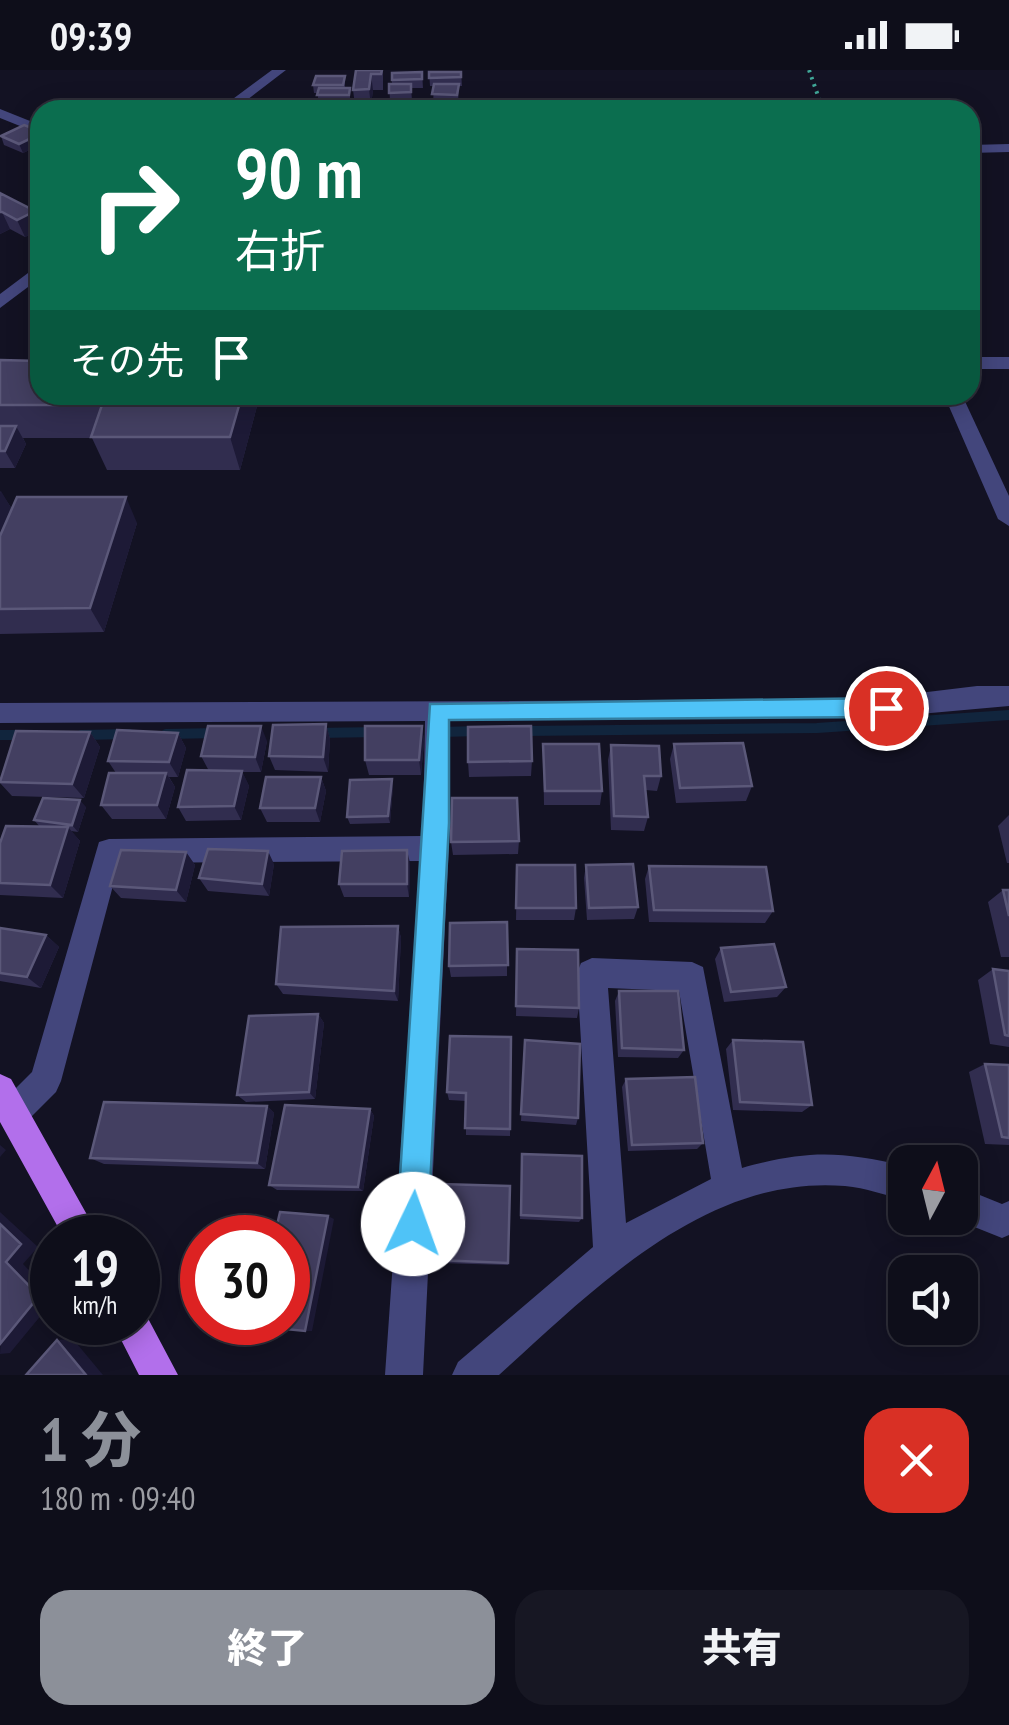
<!DOCTYPE html>
<html lang="ja">
<head>
<meta charset="utf-8">
<style>
	:root { --surface:#0e0e1a; --page:#171723; --text:#f1f3f6; --muted:#9b9ca2; --line:#2e2e39; --accent:#8c9099 }
	body { margin:0; font-family:"PT Sans Narrow","Noto Sans JP",sans-serif; background:var(--page); color:var(--text); height:100vh; display:flex; flex-direction:column; font-size:38px; white-space:nowrap }
	* { box-sizing:border-box; margin:0 }
	p { font-size:32px; color:var(--muted) }
	.icon { flex:none; width:55px; height:55px; fill:none; stroke:currentColor; stroke-width:2; stroke-linecap:round; stroke-linejoin:round }
	.map { position:relative; height:1305px; overflow:hidden }
	.panel { display:flex; flex-direction:column; background:var(--surface); flex:1 }
	.panel>* { flex:none }
	.banner { position:absolute; left:30px; top:30px; width:950px; height:305px; border-radius:30px; box-shadow:0 5px 25px #0003,0 0 0 2px var(--line); background:#0b6e4f; color:#fff; overflow:hidden }
	.needle { width:65px; rotate:7deg }
	.buttons { position:absolute; left:888px; top:1075px; display:grid; gap:20px }
	.buttons a { display:grid; place-items:center; width:90px; height:90px; border-radius:20px; background:var(--surface); box-shadow:0 5px 25px #0003,0 0 0 2px var(--line); font-size:50px }
	.speed { position:absolute; left:30px; top:1145px; display:flex; gap:20px; font-size:50px; font-weight:700; text-align:center }
	.speed>* { display:grid; place-content:center; width:130px; height:130px; border-radius:50%; background:var(--surface); box-shadow:0 5px 25px #0003,0 0 0 2px var(--line); line-height:1 }
	.speed small { font-size:25px; font-weight:400 }
	.speed .limit { border:15px solid #d22; background:#fff; color:#111 }
	.pin { position:absolute; display:grid; place-items:center; width:85px; height:85px; color:#fff; margin:-42px; border:5px solid #fff; border-radius:50%; box-shadow:0 2px 10px #0007 }
	.me { position:absolute; width:110px; margin:-55px; rotate:3deg; stroke-linejoin:round; filter:drop-shadow(0 0 8px #0008) }
	.turn { display:flex; align-items:center; gap:35px; height:210px; padding:0 40px; font-size:45px }
	.turn .icon { width:130px; height:130px; stroke-width:2.5 }
	.turn b { display:block; font-size:70px; line-height:85px }
	.then { display:flex; align-items:center; height:95px; padding:0 40px; background:#0003; gap:20px; font-size:38px }
	.round { display:grid; place-items:center; flex:none; width:105px; height:105px; border-radius:30px; background:var(--page) }
	.head { display:flex; align-items:center; justify-content:space-between; height:170px; padding:0 40px }
	h1 { font-size:60px; font-weight:800; line-height:75px; color:var(--accent) }
	.primary-button { display:flex; gap:20px; margin-top:auto; padding:20px 40px }
	.primary-button a { flex:1; height:115px; border-radius:30px; background:var(--accent); color:#fff; font-size:40px; font-weight:800; line-height:115px; text-align:center }
	.primary-button a+a { background:var(--page); color:var(--text) }
	.status { display:flex; justify-content:space-between; align-items:center; height:70px; padding:0 50px; background:var(--surface); direction:ltr }
	.status svg { height:28px; fill:currentColor }
	.map>svg:first-child { display:block }
	.lines { fill:none; stroke-linecap:round; stroke-linejoin:round }
	.stream { stroke:#11253d; stroke-width:10 }
	.path { stroke:#40a899; stroke-width:4; stroke-dasharray:2.5 5; stroke-linecap:butt }
	.minor { fill:#43467c; fill-rule:evenodd }
	.major { fill:#b26feb; fill-rule:evenodd }
	.wall { fill:#312d4f }
	.shaded-wall { fill:#1d1a36 }
	.building { fill:#433f61; stroke:#5b5879; stroke-width:2.5 }
	.route { fill:#4fc3f7; stroke:#337fa1; stroke-width:2.5 }
</style>
</head>
<body>
<div class="status"><b>09:39</b><svg viewBox="0 0 49 12"><path d="M0 12V9h3v3zM5 12V6h3v6zM10 12V3h3v9zM15 12V0h3v12zM26 1h20v11H26zM47 4h2v5h-2z"/></svg></div>
<div class="map">
<svg width="1009" height="1305" viewBox="0 0 1009 1305">
	<rect width="100%" height="100%" fill="#131223"/>
	<g class="lines">
		<path class="stream" d="M521,661L817,658L1009,645
			M441,662L479,661
			M316,663L379,662
			M166,664L219,663
			M0,665H24
			M81,665L129,664"/>
		<path class="path" d="M809,0L823,40"/>
		<path class="minor" d="M272,0H286L234,40H218Z
			M414,29H424L426,40H412Z
			M0,39L40,55V64L0,48Z
			M1009,74V82L970,83V75Z
			M40,194V208L0,238V224Z
			M970,287H1009V299H970Z
			M944,325H962L1009,426V456L998,449Z
			M977,616H1009V636L886,647L450,651V753L423,1305H385L421,791L119,793L61,1011L56,1022L24,1054L13,1059L2,1054V1032L32,1002L99,772L109,769L423,766L425,651L0,653V633L737,630L886,627Z
			M592,888L692,892L703,897L742,1098C807,1080 840,1081 905,1096V1130C885,1125 866,1118 845,1116C706,1104 593,1220 499,1305H452L458,1292L593,1177L577,903L581,893ZM608,918L679,921L711,1109L626,1153Z
			M960,1117L1002,1134L1009,1131V1165L1002,1168L952,1148H960Z"/>
		<path class="major" d="M0,1004L11,1009L100,1168H64L0,1052Z
			M138,1237L143,1239L178,1305H139L112,1252H138Z"/>
	</g>
	<path class="wall" d="M356,0H383V20H373L371,35H380V40H348L355,35L353,20Z
		M422,2L423,18H411L412,30L390,31L389,14H392V3Z
		M429,2H461L462,16H459L458,33H433L434,16H430Z
		M345,6V18H350V33L318,34V23H314L313,15Z
		M40,61V75L23,83L4,75L1,66Z
		M0,123L35,141L40,154V160L25,167L10,159L0,164Z
		M0,290L260,325L240,400H107L92,368H23L26,374L15,398H0Z
		M0,421L12,439L137,453L104,562L0,564Z
		M326,654L330,669L328,702L275,700L269,686Z
		M422,656L424,672L421,705H369L365,690Z
		M90,662L100,677L84,728L12,726L0,713V708Z
		M178,663L186,678L178,707H169L175,717L166,749H112L101,735L116,703L108,691Z
		M267,671L261,702H242L249,716L241,750L186,751L178,737L209,701L201,686Z
		M543,674L602,721L600,735H544Z
		M674,674L752,716L746,731L676,733L670,689Z
		M611,675L661,706L657,721L646,720L648,747L644,761L611,760L608,690Z
		M532,691L531,706L469,707L468,692Z
		M321,707L326,721L320,752H267L260,738Z
		M393,716L390,753L350,754L347,747Z
		M86,737L78,762L71,761L80,771L63,828L0,825V773L40,757L34,750Z
		M1009,745V793H1007L998,756Z
		M519,771L518,784L453,785L451,772Z
		M186,782L195,795L186,832L121,828L110,816Z
		M410,793L409,827H344L339,814Z
		M274,794L269,826L208,821L199,808Z
		M517,795L576,838L574,850H516Z
		M586,795L638,837L634,849L587,850L584,808Z
		M649,796L773,841L765,853L649,852L645,809Z
		M1003,820H1009V887H1001L988,832Z
		M507,852V906L451,907L449,896Z
		M398,856L401,868L398,931L283,924L276,914Z
		M0,858L46,865L59,877L41,918L0,911Z
		M721,878L786,917L777,927L724,932L715,889Z
		M517,879L579,938L577,948L516,946Z
		M993,899L1009,901V977L990,974L978,910Z
		M619,921L684,980L678,988L618,987L615,931Z
		M318,944L324,953L315,1029L246,1032L237,1025Z
		M511,967L510,1066L466,1065V1031L449,1030L447,1022Z
		M525,970L578,1048L576,1055L521,1051Z
		M733,970L812,1035L802,1042L733,1040L726,979Z
		M985,994L1009,995V1075L985,1074L969,1002Z
		M626,1009L703,1073L697,1079L628,1081L622,1017Z
		M267,1036L274,1043L265,1099L104,1094L90,1088Z
		M370,1039L374,1046L363,1121L277,1120L269,1115Z
		M522,1084L582,1148L579,1152L520,1149Z
		M510,1116L508,1195L438,1193L436,1190Z"/>
	<path class="shaded-wall" d="M371,4L373,20L371,36L369,19Z
		M40,64V75L23,83L19,74Z
		M35,141L40,154V160L25,167L17,150Z
		M0,142H2L10,159L0,164Z
		M242,325H260L240,400L230,367Z
		M16,356L26,374L15,398L5,381Z
		M1,421L20,453L0,502V423Z
		M126,427L137,453L104,562L90,538Z
		M326,654L330,669L328,702L323,687Z
		M261,656L267,671L261,702L255,687Z
		M422,656L424,672L421,705L419,690Z
		M90,662L100,677L84,728L72,714Z
		M178,663L186,678L178,707L169,692Z
		M242,701L249,716L241,750L234,736Z
		M166,703L175,717L166,749L157,735Z
		M321,707L326,721L320,752L315,738Z
		M392,709L393,716L390,753L388,746Z
		M80,730L86,737L78,762L72,755Z
		M68,757L80,771L63,828L50,815Z
		M407,780L410,793L409,827L407,814Z
		M268,781L274,794L269,826L262,814Z
		M186,782L195,795L186,832L176,820Z
		M398,856L401,868L398,931L394,921Z
		M46,865L59,877L41,918L27,907Z
		M318,944L324,953L315,1029L309,1022Z
		M267,1036L274,1043L265,1099L257,1093Z
		M370,1039L374,1046L363,1121L358,1117Z
		M0,1075L6,1080L0,1087Z
		M0,1142L38,1177L23,1194L52,1224V1232L10,1283L0,1284L6,1192L0,1154Z
		M328,1146L334,1149L312,1261H305Z
		M73,1269L103,1305H86L57,1270Z"/>
	<path class="building" d="M356,0H382L381,4H371L369,19L353,20Z
		M422,2V9L392,10V3Z
		M429,2H461V7L429,8Z
		M316,6H345L343,15H313Z
		M389,14H411V22L389,23Z
		M434,14H459L457,25L432,24Z
		M319,18H350L349,25H317Z
		M554,30H581V40H554Z
		M386,33H409L408,40H384Z
		M457,33V40H432V34Z
		M242,35L284,38L283,40H239Z
		M349,35H380L379,40H348Z
		M24,55L40,61V64L19,74L1,66Z
		M0,123L35,141L17,150L2,142H0Z
		M0,290L40,291V325H242L230,367H91L102,335H0Z
		M0,356H16L5,381H0Z
		M17,427H126L90,538L0,539V466Z
		M326,654L323,687L269,686L273,655Z
		M208,656H261L255,687L201,686Z
		M365,656H422L419,690H365Z
		M531,656L532,691L468,692V657Z
		M117,660L178,663L169,692L108,691Z
		M16,661L90,662L72,714L0,712Z
		M743,673L752,716L680,718L674,674Z
		M543,674H599L602,721H545Z
		M611,675L659,676L661,706H644L648,747L614,746Z
		M187,700L242,701L234,736L178,737Z
		M109,703H166L157,735H101Z
		M266,707H321L315,738H260Z
		M392,709L388,746L347,747L350,710Z
		M43,728L80,730L72,755L34,750Z
		M452,728H517L519,771L451,772Z
		M6,756L68,757L50,815L0,813V773Z
		M208,779L268,781L262,814L199,808Z
		M121,780L186,782L176,820L110,816Z
		M407,780V814H339L342,781Z
		M633,794L638,837L589,838L586,795Z
		M517,795H575L576,838H516Z
		M649,796L766,797L773,841L654,840Z
		M1003,820H1009V846Z
		M507,852L508,895L449,896L450,853Z
		M398,856L394,921L276,914L281,857Z
		M0,858L46,865L27,907L0,903Z
		M774,874L786,917L731,922L721,878Z
		M517,879L578,880L579,938L516,936Z
		M993,899L1009,901V966L1005,965Z
		M619,921H678L684,980L622,978Z
		M318,944L309,1022L237,1025L249,946Z
		M450,966L511,967L510,1059L465,1058L466,1023L447,1022Z
		M525,970L580,974L578,1048L521,1044Z
		M733,970L803,972L812,1035L740,1032Z
		M985,994L1009,995V1068L1002,1067Z
		M695,1007L703,1073L632,1075L626,1009Z
		M104,1032L267,1036L257,1093L90,1088Z
		M285,1035L370,1039L358,1117L269,1115Z
		M522,1084L582,1086V1148L521,1145Z
		M440,1114L510,1116L508,1193L436,1190Z
		M280,1142L328,1146L305,1261L255,1256V1252H288V1168H274Z
		M0,1154L21,1174L6,1192L39,1226L0,1274Z
		M57,1270L86,1305H26Z"/>
	<path class="route" d="M886,628L897,638L886,647L449,650V753L428,1154L424,1165L413,1170L402,1165L397,1154L430,634Z"/>
</svg>
<div class="buttons">
<a><svg class="needle" viewBox="-14 -14 28 28"><path d="M0-13l5 13h-10z" fill="#e53935"/><path d="M0 13l5-13h-10z" fill="#9b9ca2"/></svg></a>
<a><svg class="icon" aria-label="sound" viewBox="0 0 24 24"><path d="M4 9h4l5-4v14l-5-4H4zM17 9q2 3 0 6"/></svg></a>
</div>
<div class="speed"><div>19<small>km/h</small></div><div class="limit">30</div></div>
<div class="pin" style="left:886px;top:638px;background:#d93025"><svg class="icon" aria-label="arrive" viewBox="0 0 24 24"><path d="M6 21V4h12l-3 4 3 4H6"/></svg></div>
<svg class="me" style="left:413px;top:1154px" viewBox="-20 -20 40 40"><circle r="19" fill="#fff"/><path d="M0-13L10 11 0 6-10 11z" fill="#4fc3f7"/></svg>
<div class="banner">
<div class="turn"><svg class="icon" aria-label="right" viewBox="0 0 24 24"><path d="M7 20v-9h11M14 6l5 5-5 5"/></svg><div><b>90 m</b>右折</div></div>
<div class="then">その先<svg class="icon" aria-label="arrive" viewBox="0 0 24 24"><path d="M6 21V4h12l-3 4 3 4H6"/></svg></div>
</div>
</div>
<section class="panel">
<div class="head"><div><h1>1 分</h1><p>180 m · 09:40</p></div><a class="round" style="background:#d93025;color:#fff"><svg class="icon" aria-label="close" viewBox="0 0 24 24"><path d="M6 6l12 12M18 6L6 18"/></svg></a></div>
<div class="primary-button"><a>終了</a><a>共有</a></div>
</section>
</body>
</html>
